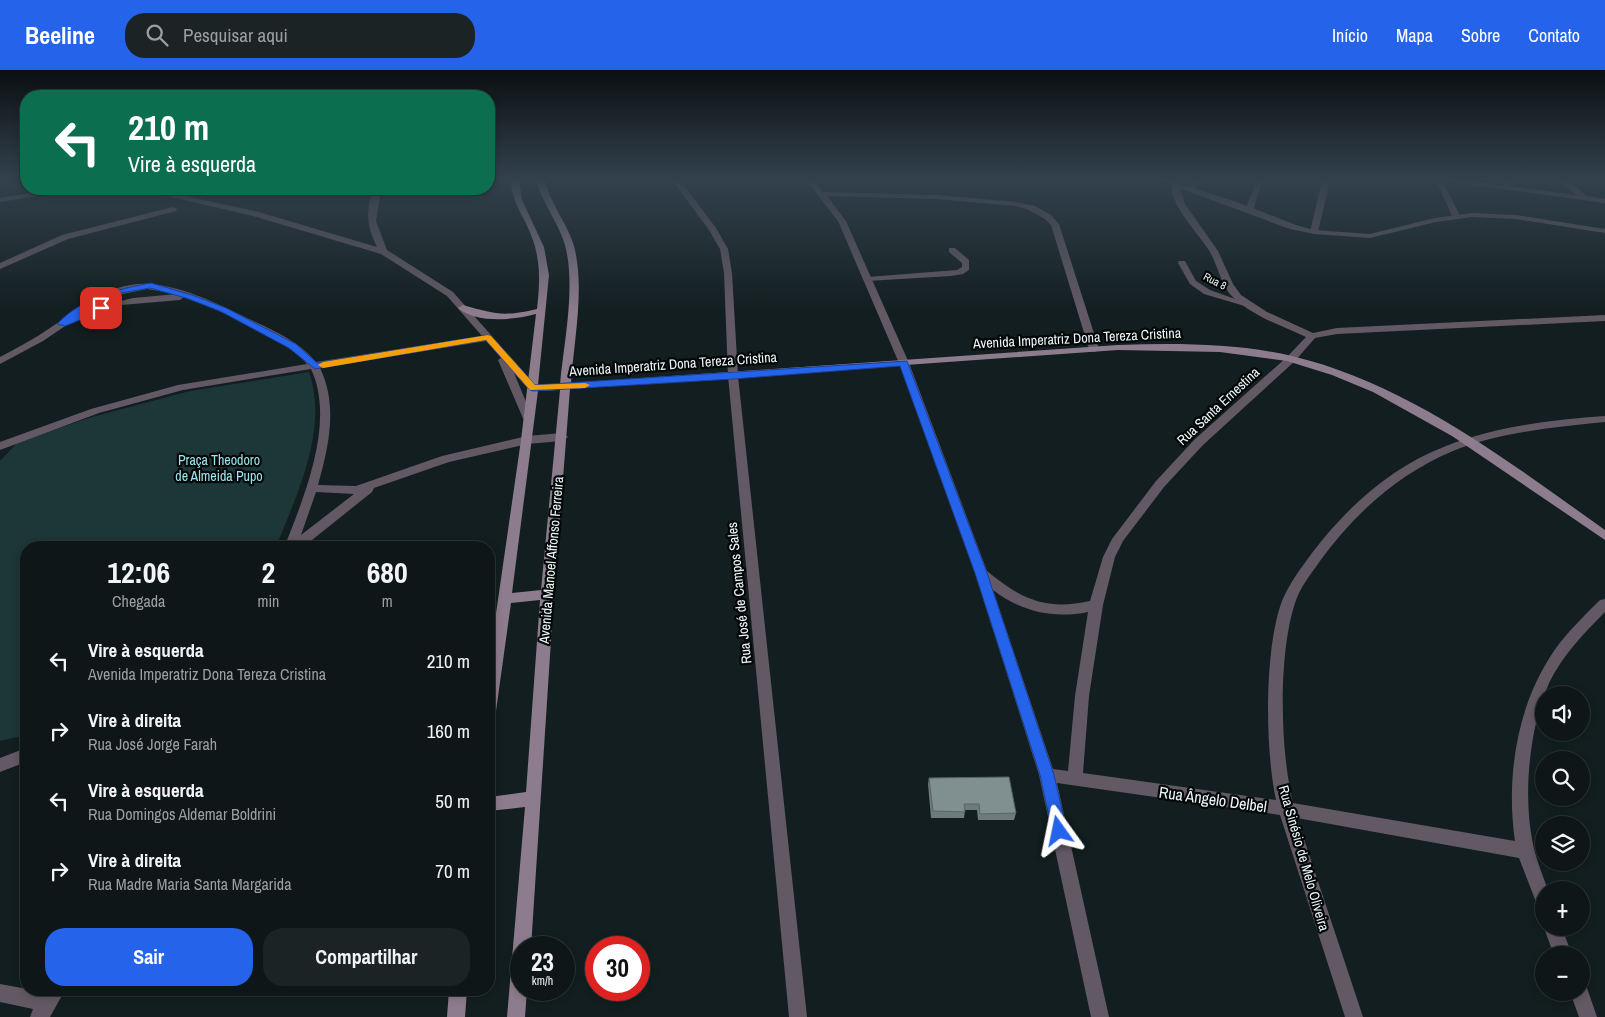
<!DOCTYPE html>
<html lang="pt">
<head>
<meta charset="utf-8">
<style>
	:root { --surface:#0e1617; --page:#1c2324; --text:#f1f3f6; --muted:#9b9fa1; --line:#2e3536; --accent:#2563eb }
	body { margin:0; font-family:"Archivo Narrow",sans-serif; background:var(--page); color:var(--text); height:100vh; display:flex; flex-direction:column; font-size:19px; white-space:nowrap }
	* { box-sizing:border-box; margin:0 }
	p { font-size:16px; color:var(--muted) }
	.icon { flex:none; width:28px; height:28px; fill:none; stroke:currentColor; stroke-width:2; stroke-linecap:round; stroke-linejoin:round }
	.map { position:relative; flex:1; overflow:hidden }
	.panel { position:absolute; left:20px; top:471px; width:475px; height:455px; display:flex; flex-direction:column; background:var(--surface); border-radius:20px; box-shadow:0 2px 8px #0003,0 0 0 1px var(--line) }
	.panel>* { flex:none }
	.guide { position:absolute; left:20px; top:20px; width:475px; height:105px; border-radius:20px; box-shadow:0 2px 8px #0003,0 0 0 1px var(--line); background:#0b6e4f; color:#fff; overflow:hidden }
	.tools { position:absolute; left:1535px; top:616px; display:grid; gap:10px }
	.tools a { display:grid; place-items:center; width:55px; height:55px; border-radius:50%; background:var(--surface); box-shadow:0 2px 8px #0003,0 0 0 1px var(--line); font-size:25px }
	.speed { position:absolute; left:510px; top:866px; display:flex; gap:10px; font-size:25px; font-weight:700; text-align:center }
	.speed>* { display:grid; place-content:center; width:65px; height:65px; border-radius:50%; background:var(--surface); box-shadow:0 2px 8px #0003,0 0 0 1px var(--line); line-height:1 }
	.speed small { font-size:12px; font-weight:400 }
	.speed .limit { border:8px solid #d22; background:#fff; color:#111 }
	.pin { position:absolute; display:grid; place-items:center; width:42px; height:42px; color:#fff; margin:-21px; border-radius:10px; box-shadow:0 2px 8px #0006 }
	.me { position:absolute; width:55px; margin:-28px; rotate:348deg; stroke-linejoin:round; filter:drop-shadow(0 0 4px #0008) }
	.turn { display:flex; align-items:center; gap:18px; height:105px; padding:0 25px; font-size:22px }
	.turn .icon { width:65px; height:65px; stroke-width:2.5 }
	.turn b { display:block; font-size:35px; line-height:42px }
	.eta { display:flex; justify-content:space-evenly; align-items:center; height:85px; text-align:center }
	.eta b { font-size:30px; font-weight:700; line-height:35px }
	.action { display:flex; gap:10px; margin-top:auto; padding:10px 25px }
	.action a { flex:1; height:58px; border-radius:20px; background:var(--accent); color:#fff; font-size:20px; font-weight:700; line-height:58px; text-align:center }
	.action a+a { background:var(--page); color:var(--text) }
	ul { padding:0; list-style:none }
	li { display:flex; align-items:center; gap:15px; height:70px; padding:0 25px }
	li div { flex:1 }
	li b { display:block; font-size:19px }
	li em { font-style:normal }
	header { display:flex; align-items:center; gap:30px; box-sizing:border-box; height:70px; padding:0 25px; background:var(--accent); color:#fff }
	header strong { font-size:24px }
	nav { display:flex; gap:28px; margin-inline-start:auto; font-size:18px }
	.search { width:350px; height:45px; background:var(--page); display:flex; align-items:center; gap:12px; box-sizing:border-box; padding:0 18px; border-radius:20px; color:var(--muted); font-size:19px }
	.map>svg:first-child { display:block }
	.green { fill:#1d3638 }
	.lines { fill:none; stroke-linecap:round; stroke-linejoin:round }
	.service { fill:#635964; fill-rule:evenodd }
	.minor { fill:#635964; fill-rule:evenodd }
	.tertiary { fill:#635964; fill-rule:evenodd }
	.secondary { fill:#8d7c8d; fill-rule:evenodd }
	.wall { fill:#6e7b7c }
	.building { fill:#808f90; stroke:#5a6465 }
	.route { fill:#2563eb; stroke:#184099 }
	.slow { fill:#f59e0b }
	.labels { text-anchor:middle; stroke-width:4.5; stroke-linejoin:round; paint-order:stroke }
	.far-street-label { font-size:11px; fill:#eef6f7; stroke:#040708 }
	.street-label { font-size:14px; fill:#eef6f7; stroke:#040708 }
	.park-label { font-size:14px; fill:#98e5eb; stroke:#040708 }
	.near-street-label { font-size:16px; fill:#eef6f7; stroke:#040708 }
</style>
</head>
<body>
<header>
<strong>Beeline</strong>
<div class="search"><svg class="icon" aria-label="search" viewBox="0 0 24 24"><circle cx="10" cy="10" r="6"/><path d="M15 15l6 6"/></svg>Pesquisar aqui</div>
<nav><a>Início</a><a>Mapa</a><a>Sobre</a><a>Contato</a></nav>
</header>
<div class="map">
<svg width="1605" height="947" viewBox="0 0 1605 947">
	<rect width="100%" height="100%" fill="#121e1f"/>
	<path class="green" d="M309,302C329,359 297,424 276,477L26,478V665L0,671V391L18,372L92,347L190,321Z"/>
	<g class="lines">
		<path class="service" d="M1194,110H1200L1194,121L1192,122L1189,120Z
			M1257,110H1263L1253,140L1246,142L1245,140Z
			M1436,110H1442L1460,146L1459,148L1452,146Z
			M1499,110H1506L1513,118L1508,119Z
			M949,178H955L969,190V200L963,204L951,206L867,211L863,209L867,207L957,200L962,197V193L949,182Z
			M1179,191H1185L1196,211L1210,220L1252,235L1248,237L1204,224L1190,214L1178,193Z"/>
		<path class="minor" d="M672,110H680L716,158L728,179L732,203L738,306L807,947H789L728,306L724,203L720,179L709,160Z
			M806,110H814L823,122L937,125L1016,132L1035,136L1051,145L1059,154L1099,279L1097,281L1094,282L1089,279L1051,155L1045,149L1029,140L1016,136L937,129L827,126L846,151L909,293L987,501C1021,529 1045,541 1090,531L1103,487L1112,469L1156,411L1195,369L1287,287L1306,267C1282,256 1255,247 1235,229C1221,217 1219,198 1210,182C1200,165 1168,134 1172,113L1179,115L1185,134L1218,181L1233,214L1241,225L1267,242L1313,263L1337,258L1605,245V251L1337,264L1315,268L1295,291L1203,375L1164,417L1123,471L1115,487L1103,535L1089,626L1083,703L1276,730C1265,680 1264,579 1282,531C1289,514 1301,498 1312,483C1347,437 1391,397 1446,376C1497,356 1551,350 1605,346V352C1554,357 1501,362 1453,381C1398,404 1355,443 1320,491C1311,504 1300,517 1295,533C1278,585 1280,680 1293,733L1515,771C1506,710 1516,640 1550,587C1563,566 1582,548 1600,530L1605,529V542C1584,563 1563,585 1550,611C1530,654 1523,721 1532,769C1535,787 1542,803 1548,820H1544V840L1538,837L1519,788L1297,748L1363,947H1345L1280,745L1057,713L1109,947H1091L1039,705L975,503L899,293L838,151ZM993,520C1022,542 1053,549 1088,542L1075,626L1068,701L1053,699Z
			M1322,110H1330L1318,162L1314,164L1310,162Z
			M1445,110H1465L1576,125L1559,110H1567L1587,126L1605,129V133L1449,112Z
			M54,119H71L67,121L0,132V128Z
			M137,119H152L259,142L377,177C366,154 366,143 373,119H381L376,151L387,180L453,222L538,318L533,321L529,320L514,303L534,351L533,353H525L498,290L501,288L486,271L320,298C338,335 329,376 318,415L356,416L442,386L527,366L562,363L568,367L562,371L527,374L449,392L374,418L372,422L302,478H284C304,427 336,352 311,299L183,320L99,343L0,380V372L91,339L178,315L307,294C284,267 218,240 184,227L180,230L121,235L87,246L83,244L43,271L0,294V287C17,278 34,269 50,258C79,239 111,211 149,214C181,216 211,231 239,244C267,258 296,268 316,292L482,266L447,226L381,184L253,146ZM147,219L177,224L133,228L92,238L118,225ZM316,422L354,424L301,465Z
			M173,137L177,139L176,141L68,169L0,199V193L62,165Z
			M26,678V692L0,702V688Z
			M1544,858H1562L1572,885H1554Z
			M0,914L44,922L45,920H65L50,947H30L33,939L0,932Z
			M1581,914L1586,915L1597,947H1579L1570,922H1581Z"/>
		<path class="tertiary" d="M1157,110H1168L1237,132L1296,155L1314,160L1370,164L1435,148L1472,143L1516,145L1605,159V163L1516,149L1472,147L1436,152L1370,168L1314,164L1290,159Z"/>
		<path class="secondary" d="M511,110H519L522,130L544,177L549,205L538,315L560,314C564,271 576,217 565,175C559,154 545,137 538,116L537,110H545C550,134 567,152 574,176C585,218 574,270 571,313L1118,275C1176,273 1236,273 1292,286C1409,314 1509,392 1605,460V470L1452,366L1373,322L1332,305L1287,291L1220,282L1118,280L570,319L554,524L531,878H521V920H527L525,947H507L525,737L489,741V727L526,722L540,530L511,533L496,641L494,645L489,647V592L521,370L536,244C514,250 477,254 458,238L463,235C495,244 503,247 537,239C540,212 541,190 531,165C524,146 511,131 511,110ZM560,320L541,520L512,523L538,321Z
			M449,920H467L465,947H447Z"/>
	</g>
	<path class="wall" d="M929,708L1016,743L1014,750H978L977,740H965L964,748H931L928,714Z"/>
	<path class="building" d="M1009,707L1016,743L980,744L979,734H964L965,742L933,741L929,708Z"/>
	<linearGradient id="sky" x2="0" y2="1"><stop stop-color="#0a1011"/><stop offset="0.45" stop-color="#33414d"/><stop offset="1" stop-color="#33414d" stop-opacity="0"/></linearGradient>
	<rect width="1605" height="242" fill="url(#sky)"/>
	<path class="route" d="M151,213L192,225L226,238L296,274L317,293L488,265L491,266L535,315L907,291L987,503L1054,705L1067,761L1065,766L1059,768L1054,766L1052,761L1040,705L975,503L900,296L733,309L533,321L530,320L486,270L315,299L289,278L220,241L186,228L150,218L121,223L98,232L86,241L98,236H104V240L65,256L57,254C82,228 117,219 151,213Z"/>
	<path class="slow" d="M488,265L491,266L535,315L585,313L590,315L585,318L530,320L486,270L323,298L318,295L323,292Z"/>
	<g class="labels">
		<g class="far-street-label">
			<text transform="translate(1215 211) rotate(27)" y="4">Rua 8</text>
		</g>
		<g class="street-label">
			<text transform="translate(1077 268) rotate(-3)" y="5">Avenida Imperatriz Dona Tereza Cristina</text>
			<text transform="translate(673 294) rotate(-4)" y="5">Avenida Imperatriz Dona Tereza Cristina</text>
			<text transform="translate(1218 336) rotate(-43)" y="5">Rua Santa Ernestina</text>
			<text transform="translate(551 490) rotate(-85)" y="5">Avenida Manoel Affonso Ferreira</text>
			<text transform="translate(739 523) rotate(-96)" y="5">Rua José de Campos Sales</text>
			<text transform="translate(1304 788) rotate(74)" y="5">Rua Sinésio de Melo Oliveira</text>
		</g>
		<g class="park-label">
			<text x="219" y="395">Praça Theodoro<tspan x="219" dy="16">de Almeida Pupo</tspan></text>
		</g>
		<g class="near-street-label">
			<text transform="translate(1213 729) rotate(8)" y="6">Rua Ângelo Delbel</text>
		</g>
	</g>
</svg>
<div class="tools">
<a><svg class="icon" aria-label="sound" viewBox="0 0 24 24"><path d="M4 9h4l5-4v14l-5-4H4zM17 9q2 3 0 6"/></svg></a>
<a><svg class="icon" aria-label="search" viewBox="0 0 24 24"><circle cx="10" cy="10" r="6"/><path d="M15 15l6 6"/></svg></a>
<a><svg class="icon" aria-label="layers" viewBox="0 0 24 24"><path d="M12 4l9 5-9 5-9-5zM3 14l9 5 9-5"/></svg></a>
<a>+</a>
<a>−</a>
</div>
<div class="speed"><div>23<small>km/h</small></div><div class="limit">30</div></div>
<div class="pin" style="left:101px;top:238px;background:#d93025"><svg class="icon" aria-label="arrive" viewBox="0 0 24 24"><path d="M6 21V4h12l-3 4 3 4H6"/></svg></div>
<svg class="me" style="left:1059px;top:761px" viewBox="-20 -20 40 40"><path d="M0-17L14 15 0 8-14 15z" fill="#2563eb" stroke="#fff" stroke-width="4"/></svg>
<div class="guide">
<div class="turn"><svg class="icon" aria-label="left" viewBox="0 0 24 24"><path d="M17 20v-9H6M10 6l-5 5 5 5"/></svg><div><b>210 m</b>Vire à esquerda</div></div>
</div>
<section class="panel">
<div class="eta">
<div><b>12:06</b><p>Chegada</p></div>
<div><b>2</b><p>min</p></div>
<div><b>680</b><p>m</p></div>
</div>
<ul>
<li><svg class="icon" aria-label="left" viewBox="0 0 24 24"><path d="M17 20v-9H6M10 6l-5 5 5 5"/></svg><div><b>Vire à esquerda</b><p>Avenida Imperatriz Dona Tereza Cristina</p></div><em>210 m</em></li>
<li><svg class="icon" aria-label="right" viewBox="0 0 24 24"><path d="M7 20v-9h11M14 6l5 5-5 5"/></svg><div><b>Vire à direita</b><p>Rua José Jorge Farah</p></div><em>160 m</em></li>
<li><svg class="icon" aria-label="left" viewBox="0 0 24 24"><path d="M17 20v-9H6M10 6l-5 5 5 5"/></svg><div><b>Vire à esquerda</b><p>Rua Domingos Aldemar Boldrini</p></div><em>50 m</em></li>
<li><svg class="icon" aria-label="right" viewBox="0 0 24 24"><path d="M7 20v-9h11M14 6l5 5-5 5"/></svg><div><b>Vire à direita</b><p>Rua Madre Maria Santa Margarida</p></div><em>70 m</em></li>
</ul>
<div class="action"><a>Sair</a><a>Compartilhar</a></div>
</section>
</div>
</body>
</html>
